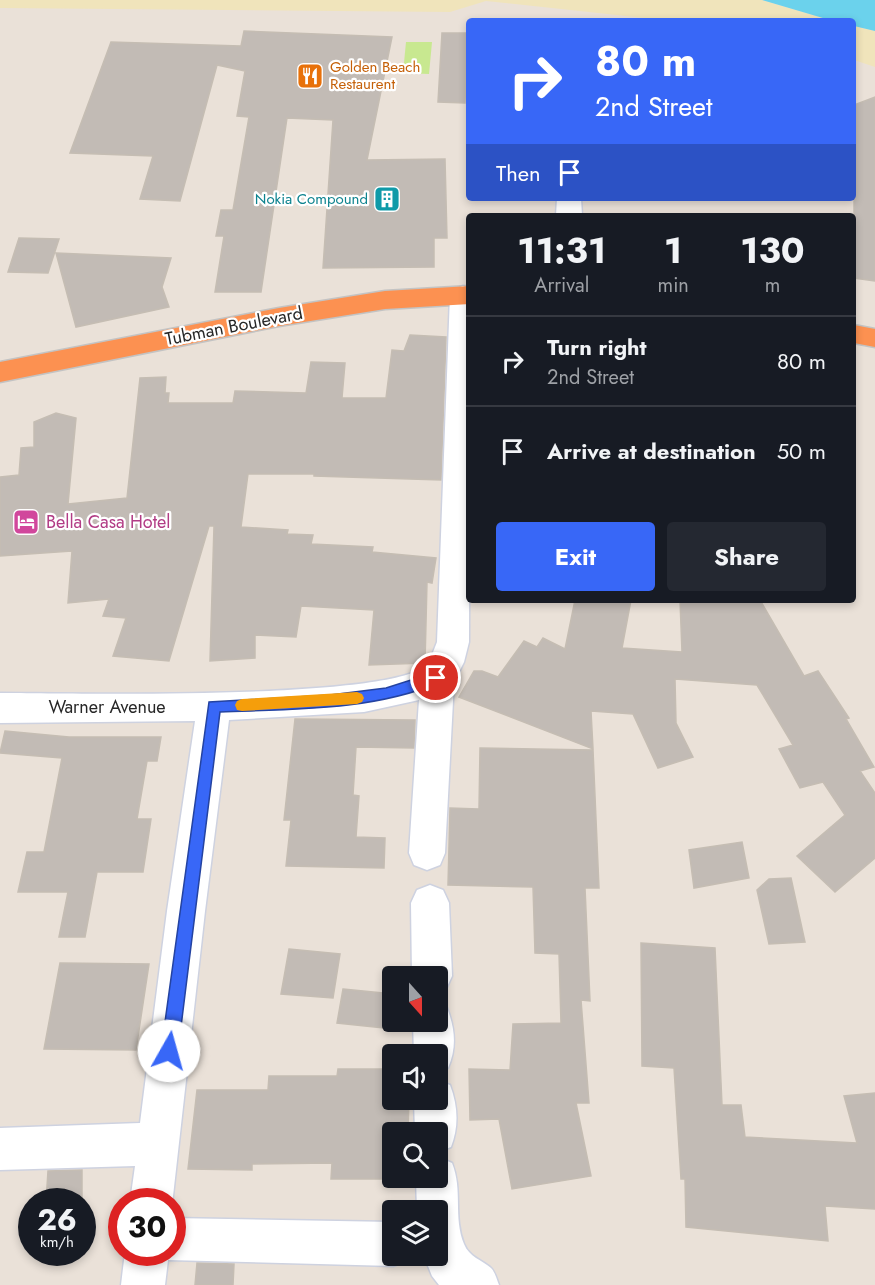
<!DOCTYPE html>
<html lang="en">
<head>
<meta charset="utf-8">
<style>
	:root { --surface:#171b24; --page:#242831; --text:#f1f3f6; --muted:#9ea1a6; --line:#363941; --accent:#3867f7 }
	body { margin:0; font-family:Jost,sans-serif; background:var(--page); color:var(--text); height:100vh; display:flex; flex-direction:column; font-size:22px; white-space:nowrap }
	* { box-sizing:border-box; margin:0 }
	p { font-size:20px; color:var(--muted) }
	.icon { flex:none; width:33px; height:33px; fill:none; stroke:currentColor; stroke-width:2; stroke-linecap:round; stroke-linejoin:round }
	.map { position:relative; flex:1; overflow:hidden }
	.sheet { position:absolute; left:466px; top:213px; width:390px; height:390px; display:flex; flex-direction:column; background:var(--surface); border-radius:6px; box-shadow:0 3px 9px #0003 }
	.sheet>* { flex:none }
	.top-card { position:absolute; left:466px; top:18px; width:390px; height:183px; border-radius:6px; box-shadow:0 3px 9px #0003; background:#3867f7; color:#fff; overflow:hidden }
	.needle { width:39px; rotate:159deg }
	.tools { position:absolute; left:382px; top:966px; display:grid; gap:12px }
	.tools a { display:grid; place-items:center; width:66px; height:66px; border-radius:6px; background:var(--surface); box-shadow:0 3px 9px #0003; font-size:30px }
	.speed { position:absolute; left:18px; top:1188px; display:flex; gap:12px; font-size:30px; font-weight:700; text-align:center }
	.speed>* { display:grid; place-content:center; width:78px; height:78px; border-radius:50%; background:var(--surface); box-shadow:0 3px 9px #0003; line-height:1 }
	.speed small { font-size:15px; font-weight:400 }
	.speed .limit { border:9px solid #d22; background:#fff; color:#111 }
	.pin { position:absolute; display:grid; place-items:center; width:51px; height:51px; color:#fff; margin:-26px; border:3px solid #fff; border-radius:50%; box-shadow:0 2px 6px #0007 }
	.me { position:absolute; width:66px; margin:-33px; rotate:7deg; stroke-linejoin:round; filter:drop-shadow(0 0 4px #0008) }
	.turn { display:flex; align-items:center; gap:21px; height:126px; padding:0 30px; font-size:27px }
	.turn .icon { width:78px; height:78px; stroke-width:2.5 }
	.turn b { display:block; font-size:42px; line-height:51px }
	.then { display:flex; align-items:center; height:57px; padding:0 30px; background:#0003; gap:12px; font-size:22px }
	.eta { display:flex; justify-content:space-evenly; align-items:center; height:102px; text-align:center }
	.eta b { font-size:36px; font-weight:700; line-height:42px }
	.primary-button { display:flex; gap:12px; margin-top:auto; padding:12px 30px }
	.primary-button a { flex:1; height:69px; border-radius:6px; background:var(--accent); color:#fff; font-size:24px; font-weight:700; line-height:69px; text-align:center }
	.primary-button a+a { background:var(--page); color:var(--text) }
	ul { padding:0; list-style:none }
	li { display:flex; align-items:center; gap:18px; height:90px; padding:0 30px; border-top:2px solid var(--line) }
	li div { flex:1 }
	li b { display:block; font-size:22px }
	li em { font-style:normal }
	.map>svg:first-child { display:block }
	.sand { fill:#f0e4bb }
	.pitch { fill:#c8e890 }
	.water { fill:#6bd2ec }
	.building { fill:#c2bbb5; stroke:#c5bdb3; stroke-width:1.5 }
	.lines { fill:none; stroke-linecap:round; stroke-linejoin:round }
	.minor-casing { stroke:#ced2e0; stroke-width:3 }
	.highway-casing { stroke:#c3c3c3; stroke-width:3 }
	.minor { fill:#fff; fill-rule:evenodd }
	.highway { fill:#fc9151; fill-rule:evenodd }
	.route { fill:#3867f7; stroke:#2443a1; stroke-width:1.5 }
	.slow { fill:#f59e0b }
	.labels { text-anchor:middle; stroke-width:4.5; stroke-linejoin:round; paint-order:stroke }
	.far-food-label { font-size:15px; fill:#c56008; stroke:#fff; text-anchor:start }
	.far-culture-label { font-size:15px; fill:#0d838f; stroke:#fff; text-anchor:end }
	.street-label { font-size:18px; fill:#272727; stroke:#fff }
	.hotel-label { font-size:18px; fill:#b23c85; stroke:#fff; text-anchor:start }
</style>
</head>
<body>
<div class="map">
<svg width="875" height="1285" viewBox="0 0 875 1285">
	<rect width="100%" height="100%" fill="#eae1d8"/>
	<path class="sand" d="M0,0H762L833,21H672L486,1L450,12L0,8Z
		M854,26L875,31V67L854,60Z"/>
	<path class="pitch" d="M406,42H432L429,74L403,73Z"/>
	<path class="water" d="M762,0H875V31L854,26V21H833Z"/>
	<path class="building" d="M244,31L392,37L367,160L445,159L447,238H434V267L323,268L333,120L287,118L261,292H215L224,236H216L221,210H233L249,117L237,116L245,71L217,65L180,201L140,199L153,156L70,153L111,42L241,46Z
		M442,33H468L465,103L438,102Z
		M875,97V281L854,278V105Z
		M19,238L59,239L48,273L8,272Z
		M56,253L171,258L162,287L169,307L76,327Z
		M410,335L446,337L441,480L314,476V474H248L241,527L288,530L287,534L313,535L311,544L373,547L372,552L436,558L432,583L427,582L425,663L369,665L374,610L301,606L296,637L255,635V658L210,661L214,526H209L169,661L113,656L126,618L103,616L109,599L68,603L72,551L0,556V477L19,475L21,448L34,447V422L56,413L76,418L68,504L127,498L140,378L166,377L165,393H169L168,403H233L235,391L306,393L311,362L345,363L342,398H386L392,350L404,351Z
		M575,600H631L622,648L682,652L680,600H760L804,676L818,671L849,718L846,719L874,767L860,771L875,793V858L835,892L797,856L845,815L823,782L800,788L779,749L793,745L757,685L675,679L676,723L693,757L658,768L633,714L591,711L593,749L459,697L474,671H482L498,677L524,641L537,647L543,638L565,649Z
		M295,719L415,720L414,748L356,747L353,795L359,796L356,837L385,838L384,868L286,866L291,820H284Z
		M5,731L69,737H161L157,761H147L137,819H151L143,872H97L85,937H59L68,892H18L27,852H44L62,758L0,753Z
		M480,748L593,750L599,888H585L590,1001L581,1000L589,1103H576L591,1176L512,1189L499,1119L470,1120L469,1069L510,1070L513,1024L561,1023L559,954L535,953L533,887L448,885L450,808L479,809Z
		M742,842L749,878L694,888L689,850Z
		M791,878L805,942L769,944L757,890L769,879Z
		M641,943L715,948L722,1105H741L745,1137L857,1143L844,1096L875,1093V1209L825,1206L828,1241L686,1227L685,1179H681L674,1068L642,1066Z
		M289,949L340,954L333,998L281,994Z
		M60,963L149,964L136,1050L44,1049Z
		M343,989L393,994V1029L337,1023Z
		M338,1069H393V1100H409L408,1132H393V1179H331L332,1163L252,1164V1170L188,1169L197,1090H268L269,1076H337Z
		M82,1170V1202H46L48,1171Z
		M197,1263L234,1264L233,1285H195Z"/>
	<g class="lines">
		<defs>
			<path id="minor" d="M557,198H581L582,216H556Z
				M463,286L470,288L469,642L464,662L454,682L445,853L440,865L427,870L414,865L409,853L419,700L364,712L229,720L205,911L172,1205V1202H130L135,1166L0,1170V1128L140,1123L167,911L195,721L0,723V693C71,693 386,701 428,665L437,642L450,295L454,289Z
				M430,885L443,890L449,903L452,976L446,989L438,993V976H412L411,903L417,890Z
				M438,1004L447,1008C455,1028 457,1048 448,1068L438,1073V1054H414L413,1022H438Z
				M438,1081L450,1085C458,1106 459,1126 451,1147L438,1152V1132H415L414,1100H438Z
				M438,1157L452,1163C463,1190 453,1217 464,1244C469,1257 482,1260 491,1268C495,1272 497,1280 499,1285H439L432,1276L424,1256H438V1210H417L416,1178H438Z
				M172,1218L393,1222V1256H410L409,1260L393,1266L168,1260L165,1285H121L125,1252H172Z"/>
			<path id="highway" d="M470,286V304L385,309L279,326L0,382V362L279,308L385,291Z
				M854,325L875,329V347L854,343Z"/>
		</defs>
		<use href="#minor" class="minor-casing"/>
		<use href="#highway" class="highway-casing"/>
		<use href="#minor" class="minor"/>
		<use href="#highway" class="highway"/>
	</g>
	<path class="route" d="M436,672L441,674L443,678L441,682C372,711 294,709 220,712L178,1051L175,1057L169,1059L163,1057L161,1051L209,702L330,695L386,688Z"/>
	<path class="slow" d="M357,692L362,694L364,698L362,702L357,704L242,711L237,710L235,705L237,701L242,699Z"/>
	<defs>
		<symbol id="restaurant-square" viewBox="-11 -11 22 22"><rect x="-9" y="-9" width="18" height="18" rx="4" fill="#e8710a" stroke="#fff"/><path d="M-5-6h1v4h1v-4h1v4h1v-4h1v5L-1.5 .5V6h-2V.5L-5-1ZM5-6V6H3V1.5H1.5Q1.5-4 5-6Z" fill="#fff"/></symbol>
		<symbol id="building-square" viewBox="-11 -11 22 22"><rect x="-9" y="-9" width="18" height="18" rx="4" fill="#0f9aa8" stroke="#fff"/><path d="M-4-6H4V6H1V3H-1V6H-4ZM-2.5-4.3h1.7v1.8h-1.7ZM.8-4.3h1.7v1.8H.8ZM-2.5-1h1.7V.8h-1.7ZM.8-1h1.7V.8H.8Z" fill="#fff"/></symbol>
		<symbol id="hotel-square" viewBox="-11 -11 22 22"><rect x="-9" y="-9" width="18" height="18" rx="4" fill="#d1479c" stroke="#fff"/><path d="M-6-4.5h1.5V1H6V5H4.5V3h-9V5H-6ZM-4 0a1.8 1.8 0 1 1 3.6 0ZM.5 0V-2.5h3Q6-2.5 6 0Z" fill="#fff"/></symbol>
	</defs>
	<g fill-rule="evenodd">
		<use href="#restaurant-square" x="295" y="61" width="30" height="30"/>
		<use href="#building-square" x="372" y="184" width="30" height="30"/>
		<use href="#hotel-square" x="11" y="507" width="30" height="30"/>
	</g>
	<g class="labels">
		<g class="far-food-label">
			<text x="330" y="72">Golden Beach<tspan x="330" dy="17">Restaurent</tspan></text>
		</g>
		<g class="far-culture-label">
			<text x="368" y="204">Nokia Compound</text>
		</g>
		<g class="street-label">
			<text transform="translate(234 326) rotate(-11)" y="6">Tubman Boulevard</text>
			<text x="107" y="713">Warner Avenue</text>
		</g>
		<g class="hotel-label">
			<text x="46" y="528">Bella Casa Hotel</text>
		</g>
	</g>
</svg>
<div class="tools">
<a><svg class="needle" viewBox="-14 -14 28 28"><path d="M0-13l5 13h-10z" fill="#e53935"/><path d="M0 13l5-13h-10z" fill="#9ea1a6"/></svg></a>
<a><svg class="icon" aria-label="sound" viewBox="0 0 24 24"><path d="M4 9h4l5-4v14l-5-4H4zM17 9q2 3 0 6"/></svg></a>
<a><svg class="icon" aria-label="search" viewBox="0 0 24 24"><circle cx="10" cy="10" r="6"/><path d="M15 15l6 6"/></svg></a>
<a><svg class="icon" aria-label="layers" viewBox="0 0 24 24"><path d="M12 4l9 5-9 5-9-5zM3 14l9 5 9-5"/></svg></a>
</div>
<div class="speed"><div>26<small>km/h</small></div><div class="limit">30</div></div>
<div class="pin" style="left:436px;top:678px;background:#d93025"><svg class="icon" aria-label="arrive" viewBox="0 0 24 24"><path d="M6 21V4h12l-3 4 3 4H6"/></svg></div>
<svg class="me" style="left:169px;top:1051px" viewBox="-20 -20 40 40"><circle r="19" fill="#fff"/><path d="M0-13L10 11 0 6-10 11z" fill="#3867f7"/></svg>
<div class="top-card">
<div class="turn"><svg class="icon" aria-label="right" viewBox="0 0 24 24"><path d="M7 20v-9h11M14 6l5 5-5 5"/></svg><div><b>80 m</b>2nd Street</div></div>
<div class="then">Then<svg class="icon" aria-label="arrive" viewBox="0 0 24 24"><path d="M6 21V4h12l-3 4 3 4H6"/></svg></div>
</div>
<section class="sheet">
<div class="eta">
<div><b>11:31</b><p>Arrival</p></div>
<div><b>1</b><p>min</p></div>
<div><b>130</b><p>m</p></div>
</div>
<ul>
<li><svg class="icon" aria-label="right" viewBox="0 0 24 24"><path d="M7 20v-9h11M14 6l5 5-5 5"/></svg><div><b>Turn right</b><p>2nd Street</p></div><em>80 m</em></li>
<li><svg class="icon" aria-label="arrive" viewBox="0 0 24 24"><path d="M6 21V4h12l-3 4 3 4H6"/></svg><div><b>Arrive at destination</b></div><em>50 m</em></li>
</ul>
<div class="primary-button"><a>Exit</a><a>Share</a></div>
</section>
</div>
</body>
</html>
